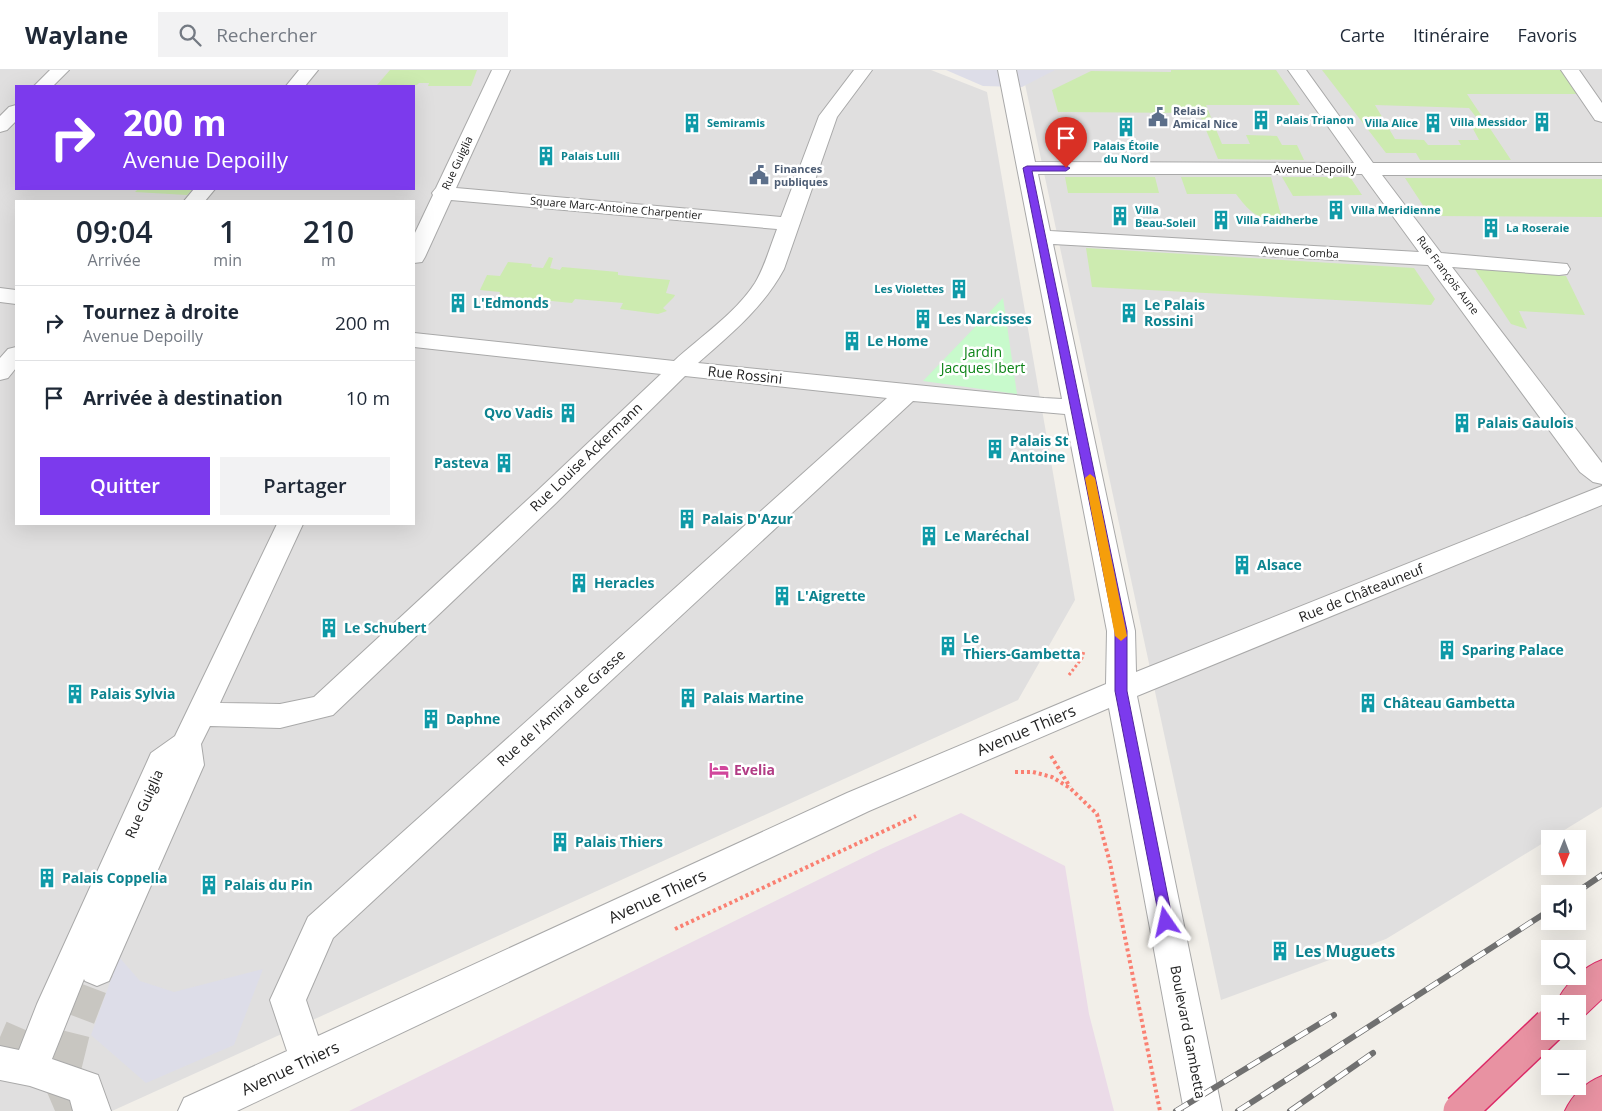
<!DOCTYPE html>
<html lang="fr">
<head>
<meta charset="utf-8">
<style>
	:root { --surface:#fff; --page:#f2f2f3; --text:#1f2937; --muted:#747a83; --line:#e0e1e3; --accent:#7c3aed }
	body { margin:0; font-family:"Open Sans",sans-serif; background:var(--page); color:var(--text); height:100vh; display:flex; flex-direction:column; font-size:19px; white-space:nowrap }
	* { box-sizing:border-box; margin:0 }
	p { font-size:16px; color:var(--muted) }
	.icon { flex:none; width:28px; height:28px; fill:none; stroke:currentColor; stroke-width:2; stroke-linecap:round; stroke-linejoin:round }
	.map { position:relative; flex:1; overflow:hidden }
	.sheet { position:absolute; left:15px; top:130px; width:400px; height:325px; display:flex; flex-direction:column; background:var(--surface); border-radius:0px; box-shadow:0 5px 20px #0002 }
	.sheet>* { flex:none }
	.top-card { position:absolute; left:15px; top:15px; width:400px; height:105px; border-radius:0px; box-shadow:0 5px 20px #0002; background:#7c3aed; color:#fff; overflow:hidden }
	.needle { width:32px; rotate:181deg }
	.buttons { position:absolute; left:1541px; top:760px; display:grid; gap:10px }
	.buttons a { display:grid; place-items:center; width:45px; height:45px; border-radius:0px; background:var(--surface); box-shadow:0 5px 20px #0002; font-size:25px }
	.pin { position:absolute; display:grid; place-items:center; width:42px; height:42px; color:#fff; margin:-51px -21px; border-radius:50% 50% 50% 0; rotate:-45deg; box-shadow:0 0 5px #0007 }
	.pin .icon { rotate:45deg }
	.me { position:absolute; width:55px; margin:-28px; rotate:349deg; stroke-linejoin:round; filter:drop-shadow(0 0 4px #0008) }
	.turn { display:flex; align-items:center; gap:18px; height:105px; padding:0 25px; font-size:22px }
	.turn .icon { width:65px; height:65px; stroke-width:2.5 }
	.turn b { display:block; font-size:35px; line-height:42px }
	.eta { display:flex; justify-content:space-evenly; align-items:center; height:85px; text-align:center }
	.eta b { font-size:30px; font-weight:600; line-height:35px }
	.cta { display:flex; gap:10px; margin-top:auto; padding:10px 25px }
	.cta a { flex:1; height:58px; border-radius:0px; background:var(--accent); color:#fff; font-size:20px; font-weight:600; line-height:58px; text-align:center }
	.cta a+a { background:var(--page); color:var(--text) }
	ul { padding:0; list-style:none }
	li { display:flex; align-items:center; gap:15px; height:75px; padding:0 25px; border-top:1px solid var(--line) }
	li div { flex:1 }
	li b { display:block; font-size:19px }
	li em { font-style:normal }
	header { display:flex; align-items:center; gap:30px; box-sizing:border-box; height:70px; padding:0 25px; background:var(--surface); border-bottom:1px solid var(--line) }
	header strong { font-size:24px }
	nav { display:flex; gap:28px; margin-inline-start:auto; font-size:18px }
	.search { width:350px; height:45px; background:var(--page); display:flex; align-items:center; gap:12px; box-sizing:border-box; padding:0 18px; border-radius:0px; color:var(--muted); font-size:19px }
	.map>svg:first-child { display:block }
	.residential { fill:#e0dfdf; fill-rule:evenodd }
	.industrial { fill:#ebdbe8 }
	.grass { fill:#cdebb0; fill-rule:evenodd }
	.park { fill:#c8facc }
	.plaza { fill:#dddde8 }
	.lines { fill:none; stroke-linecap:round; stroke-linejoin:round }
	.minor-tunnel { stroke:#c8c6c1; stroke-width:33; stroke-dasharray:33 16; stroke-linecap:butt }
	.minor-casing { stroke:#a9a9a9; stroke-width:2 }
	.highway-casing { stroke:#dc2a67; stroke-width:2 }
	.path-far1 { stroke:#fa8072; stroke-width:3; stroke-dasharray:2.5 2.5; stroke-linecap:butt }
	.path { stroke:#fa8072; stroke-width:4; stroke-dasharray:3 3; stroke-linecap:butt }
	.minor { fill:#fff; fill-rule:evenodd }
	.highway { fill:#e892a2; fill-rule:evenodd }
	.rail-casing { stroke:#707070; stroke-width:6 }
	.rail { stroke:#fff; stroke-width:4.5; stroke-dasharray:14; stroke-linecap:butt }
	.highway-bridge-casing { stroke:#dc2a67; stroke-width:36; stroke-linecap:butt }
	.highway-bridge { stroke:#e892a2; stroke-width:33 }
	.route { fill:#7c3aed; stroke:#51269a }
	.slow { fill:#f59e0b }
	.labels { text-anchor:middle; stroke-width:5; stroke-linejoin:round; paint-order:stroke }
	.far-service-label { font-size:11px; font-weight:bold; fill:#4e5e75; stroke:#fff; text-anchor:start }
	.far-culture-label { font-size:11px; font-weight:bold; fill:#0d838f; stroke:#fff; text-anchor:start }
	.far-street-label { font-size:11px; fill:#222; stroke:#fff }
	.culture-label { font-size:14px; font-weight:bold; fill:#0d838f; stroke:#fff; text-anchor:start }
	.park-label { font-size:14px; fill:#0c8416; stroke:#fff }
	.street-label { font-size:14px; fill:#222; stroke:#fff }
	.hotel-label { font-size:14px; font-weight:bold; fill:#b23c85; stroke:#fff; text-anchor:start }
	.near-street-label { font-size:16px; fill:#222; stroke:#fff }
	.near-culture-label { font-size:16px; font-weight:bold; fill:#0d838f; stroke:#fff; text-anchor:start }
</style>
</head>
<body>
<header>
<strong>Waylane</strong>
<div class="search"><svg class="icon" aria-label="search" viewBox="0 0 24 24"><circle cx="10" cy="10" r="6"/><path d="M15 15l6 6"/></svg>Rechercher</div>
<nav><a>Carte</a><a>Itinéraire</a><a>Favoris</a></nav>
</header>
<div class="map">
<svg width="1602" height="1041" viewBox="0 0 1602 1041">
	<rect width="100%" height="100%" fill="#f2efe9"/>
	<path class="residential" d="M0,0H931L987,22L1075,530L1018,630L112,1041H0ZM16,16H414V119H16ZM16,131H414V454H16Z
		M1022,0H1602V737L1386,869L1221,930Z"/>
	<path class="industrial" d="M961,743L1065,796L1089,944L1114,1041H349L881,779Z"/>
	<path class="grass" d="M390,0H477L471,16H428L429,13H419L417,15H377Z
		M1171,0H1276L1300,35H1206L1222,74H1250L1246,65L1277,66L1282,75H1297L1304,90L1218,89L1199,43L1058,42L1052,20L1091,1L1171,2Z
		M1322,0H1564L1581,24H1467L1511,90H1420L1416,83H1386ZM1375,35L1469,38L1483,56L1472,57L1479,70H1458L1461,75H1428L1424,70L1395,69Z
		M1065,107H1155L1159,123H1068Z
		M1181,107H1271L1283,153C1257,148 1252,145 1236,124H1187Z
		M1282,107H1350L1362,125L1293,126Z
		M1405,108L1602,109V147L1430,146Z
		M138,119H193L187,125L135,122Z
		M1086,178L1414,198L1435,229L1431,235L1092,217Z
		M549,187L553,188L550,198L560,200L562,197L618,202V205L670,210L666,223L675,225L674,227L663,238L667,241L658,244L620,239L623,233L575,229L572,233L499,226L500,222L480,220L487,205L500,206L508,192L532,194L531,197L543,198Z
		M1474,198L1566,206L1585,245L1519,241L1527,259L1511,254Z"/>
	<path class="park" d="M1003,228L1017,324L923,311Z"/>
	<path class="plaza" d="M946,0H1055L1022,17L983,16Z
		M119,887L140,911L174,922L263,899L234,975L146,1013L91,965Z"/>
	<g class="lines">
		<path class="minor-tunnel" d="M0,967L23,977L47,1000
			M73,1041L61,1013L74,960L97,900"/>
		<defs>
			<path id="minor" d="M50,0H69L53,16H34Z
				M299,0H318L305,16H286Z
				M492,0H510L456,118L781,147L819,46L854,0H872L837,47L784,199C763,238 731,264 698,293L1044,328L1062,329L998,0H1016L1035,92L1354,93L1288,0H1306L1373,93H1602V105H1382L1441,183L1567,194L1570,199L1567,204L1559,205L1452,197L1602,393V414L1593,412L1580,402L1428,195L1053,174L1135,561L1136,602L1602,416V435L1137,626L1222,1041H1184L1109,638L869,741L237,1041H178L184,1028L287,981L270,930L308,847L887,328L685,306L555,434L333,645L280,658L210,656L201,674L204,695L109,911L97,916L85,911L84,909L52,989L98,1005L111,1041H73L70,1030L30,1016L0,1010V976L19,980L37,934L147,692L151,683L175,666L277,454H303L220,633L280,634L314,627L537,421L661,304L414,277V263L674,291C701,266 735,244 755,213C765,196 770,177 777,159L451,130L425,187L422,192L414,193V165L433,125L432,123L436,118ZM1038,104H1362L1419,182L1050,161ZM913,331L1065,344L1107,561L1106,614L847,723L318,966L306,930L333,868Z
				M1561,0H1579L1602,33V52L1595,50Z
				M16,35V51L7,60L0,62V46L9,37Z
				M194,119H215L205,131H184Z
				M0,218L16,220V234L0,232Z
				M16,277V298L8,308L0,310V288L8,279Z"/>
			<path id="highway" d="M1602,890V929L1585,945L1578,948V934H1556C1564,915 1583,897 1602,890Z
				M1602,1006V1041H1565C1573,1024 1585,1013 1602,1006Z"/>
		</defs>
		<use href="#minor" class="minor-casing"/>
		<use href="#highway" class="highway-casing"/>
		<path class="path-far1" d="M1069,605L1082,588L1084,581"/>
		<path class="path" d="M1051,686L1070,717
			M1015,702H1033L1052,707L1070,718L1097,744L1110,793L1160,1041
			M675,859L916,746"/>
		<use href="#minor" class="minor"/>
		<use href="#highway" class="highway"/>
		<defs>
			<path id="rail" d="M1574,824L1602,805
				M1176,1041L1334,945
				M1238,1041L1550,840
				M1290,1041L1373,983"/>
		</defs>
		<use href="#rail" class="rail-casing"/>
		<use href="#rail" class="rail"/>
		<defs>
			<path id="highway-bridge" d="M1460,1041L1550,955"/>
		</defs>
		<use href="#highway-bridge" class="highway-bridge-casing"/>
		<use href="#highway-bridge" class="highway-bridge"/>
	</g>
	<path class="route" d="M1027,96H1066L1070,98L1066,101H1032L1127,561V621L1173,852L1171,857L1166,858L1162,857L1160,852L1115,621V561L1023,98Z"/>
	<path class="slow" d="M1090,404L1095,408L1127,566L1121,571L1115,566L1085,408Z"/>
	<defs>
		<symbol id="civic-bare" viewBox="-9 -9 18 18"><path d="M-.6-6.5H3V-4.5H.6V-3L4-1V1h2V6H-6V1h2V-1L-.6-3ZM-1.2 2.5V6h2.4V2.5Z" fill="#5c6f8a" stroke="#fff" stroke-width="2.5" paint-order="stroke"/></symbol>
		<symbol id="building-bare" viewBox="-9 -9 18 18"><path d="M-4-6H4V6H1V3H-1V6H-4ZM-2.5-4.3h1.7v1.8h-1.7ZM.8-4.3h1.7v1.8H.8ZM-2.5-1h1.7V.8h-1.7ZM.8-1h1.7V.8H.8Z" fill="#0f9aa8" stroke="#fff" stroke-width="2.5" paint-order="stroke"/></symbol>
		<symbol id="hotel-bare" viewBox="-9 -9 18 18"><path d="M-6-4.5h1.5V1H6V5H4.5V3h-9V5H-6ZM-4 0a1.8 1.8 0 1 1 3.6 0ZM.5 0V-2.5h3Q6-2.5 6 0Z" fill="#d1479c" stroke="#fff" stroke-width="2.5" paint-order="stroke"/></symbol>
	</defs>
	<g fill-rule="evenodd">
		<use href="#civic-bare" x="1144" y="33" width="28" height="28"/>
		<use href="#building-bare" x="1247" y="36" width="28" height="28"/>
		<use href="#building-bare" x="1528" y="38" width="28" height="28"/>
		<use href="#building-bare" x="678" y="39" width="28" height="28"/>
		<use href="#building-bare" x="1419" y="39" width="28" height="28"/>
		<use href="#building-bare" x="1112" y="43" width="28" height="28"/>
		<use href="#building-bare" x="532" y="72" width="28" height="28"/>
		<use href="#civic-bare" x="745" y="91" width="28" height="28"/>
		<use href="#building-bare" x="1322" y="126" width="28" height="28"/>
		<use href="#building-bare" x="1106" y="132" width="28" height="28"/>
		<use href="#building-bare" x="1207" y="136" width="28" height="28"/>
		<use href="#building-bare" x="1477" y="144" width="28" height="28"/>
		<use href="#building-bare" x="945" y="205" width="28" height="28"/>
		<use href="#building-bare" x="444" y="219" width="28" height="28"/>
		<use href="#building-bare" x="1115" y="229" width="28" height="28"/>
		<use href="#building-bare" x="909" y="235" width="28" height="28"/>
		<use href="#building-bare" x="838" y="257" width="28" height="28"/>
		<use href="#building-bare" x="554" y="329" width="28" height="28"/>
		<use href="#building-bare" x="1448" y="339" width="28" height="28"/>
		<use href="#building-bare" x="981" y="365" width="28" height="28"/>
		<use href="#building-bare" x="490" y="379" width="28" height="28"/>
		<use href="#building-bare" x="673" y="435" width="28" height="28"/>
		<use href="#building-bare" x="915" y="452" width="28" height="28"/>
		<use href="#building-bare" x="1228" y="481" width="28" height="28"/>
		<use href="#building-bare" x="565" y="499" width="28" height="28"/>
		<use href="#building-bare" x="768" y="512" width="28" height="28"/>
		<use href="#building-bare" x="315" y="544" width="28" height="28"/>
		<use href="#building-bare" x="934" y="562" width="28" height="28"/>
		<use href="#building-bare" x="1433" y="566" width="28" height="28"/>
		<use href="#building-bare" x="61" y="610" width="28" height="28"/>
		<use href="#building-bare" x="674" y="614" width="28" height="28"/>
		<use href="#building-bare" x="1354" y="619" width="28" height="28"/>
		<use href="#building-bare" x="417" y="635" width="28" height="28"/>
		<use href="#hotel-bare" x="705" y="686" width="28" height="28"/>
		<use href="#building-bare" x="546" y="758" width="28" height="28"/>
		<use href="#building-bare" x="33" y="794" width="28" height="28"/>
		<use href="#building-bare" x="195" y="801" width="28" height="28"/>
		<use href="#building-bare" x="1266" y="867" width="28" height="28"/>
	</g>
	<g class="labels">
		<g class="far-service-label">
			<text x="1173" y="45">Relais<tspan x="1173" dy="13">Amical Nice</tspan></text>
			<text x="774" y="103">Finances<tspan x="774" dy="13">publiques</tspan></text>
		</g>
		<g class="far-culture-label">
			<text x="1276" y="54">Palais Trianon</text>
			<text x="1527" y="56" text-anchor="end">Villa Messidor</text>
			<text x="707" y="57">Semiramis</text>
			<text x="1418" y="57" text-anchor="end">Villa Alice</text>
			<text x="1126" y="80" text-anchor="middle">Palais Étoile<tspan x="1126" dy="13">du Nord</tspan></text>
			<text x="561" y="90">Palais Lulli</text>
			<text x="1135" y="144">Villa<tspan x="1135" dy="13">Beau-Soleil</tspan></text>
			<text x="1351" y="144">Villa Meridienne</text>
			<text x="1236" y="154">Villa Faidherbe</text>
			<text x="1506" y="162">La Roseraie</text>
			<text x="944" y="223" text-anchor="end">Les Violettes</text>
		</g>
		<g class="far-street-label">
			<text transform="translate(457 93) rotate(-65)" y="4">Rue Guiglia</text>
			<text x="1315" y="103">Avenue Depoilly</text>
			<text transform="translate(616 138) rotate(5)" y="4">Square Marc-Antoine Charpentier</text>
			<text transform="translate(1300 182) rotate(3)" y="4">Avenue Comba</text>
			<text transform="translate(1448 205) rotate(53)" y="4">Rue François Aune</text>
		</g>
		<g class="culture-label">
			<text x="473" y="238">L'Edmonds</text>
			<text x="1144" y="240">Le Palais<tspan x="1144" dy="16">Rossini</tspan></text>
			<text x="938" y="254">Les Narcisses</text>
			<text x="867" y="276">Le Home</text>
			<text x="553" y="348" text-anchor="end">Qvo Vadis</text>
			<text x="1477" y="358">Palais Gaulois</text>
			<text x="1010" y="376">Palais St<tspan x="1010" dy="16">Antoine</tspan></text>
			<text x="489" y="398" text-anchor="end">Pasteva</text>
			<text x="702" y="454">Palais D'Azur</text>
			<text x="944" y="471">Le Maréchal</text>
			<text x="1257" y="500">Alsace</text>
			<text x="594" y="518">Heracles</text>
			<text x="797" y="531">L'Aigrette</text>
			<text x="344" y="563">Le Schubert</text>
			<text x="963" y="573">Le<tspan x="963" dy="16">Thiers-Gambetta</tspan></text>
			<text x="1462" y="585">Sparing Palace</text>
			<text x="90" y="629">Palais Sylvia</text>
			<text x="703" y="633">Palais Martine</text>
			<text x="1383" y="638">Château Gambetta</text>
			<text x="446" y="654">Daphne</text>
			<text x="575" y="777">Palais Thiers</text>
			<text x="62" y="813">Palais Coppelia</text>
			<text x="224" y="820">Palais du Pin</text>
		</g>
		<g class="park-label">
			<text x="983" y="287">Jardin<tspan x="983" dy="16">Jacques Ibert</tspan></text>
		</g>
		<g class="street-label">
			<text transform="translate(745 305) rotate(6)" y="5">Rue Rossini</text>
			<text transform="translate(586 387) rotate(-44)" y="5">Rue Louise Ackermann</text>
			<text transform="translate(1361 523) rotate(-22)" y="5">Rue de Châteauneuf</text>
			<text transform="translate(561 638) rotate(-42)" y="5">Rue de l'Amiral de Grasse</text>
			<text transform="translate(144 734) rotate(-66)" y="5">Rue Guiglia</text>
			<text transform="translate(1188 962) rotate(79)" y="5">Boulevard Gambetta</text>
		</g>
		<g class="hotel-label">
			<text x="734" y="705">Evelia</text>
		</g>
		<g class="near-street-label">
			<text transform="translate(1026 660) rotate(-23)" y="6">Avenue Thiers</text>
			<text transform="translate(657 826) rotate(-25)" y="6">Avenue Thiers</text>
			<text transform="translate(290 998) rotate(-25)" y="6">Avenue Thiers</text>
		</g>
		<g class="near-culture-label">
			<text x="1295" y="887">Les Muguets</text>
		</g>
	</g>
</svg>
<div class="buttons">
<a><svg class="needle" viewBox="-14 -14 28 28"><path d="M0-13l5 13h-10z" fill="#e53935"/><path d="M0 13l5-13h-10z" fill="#747a83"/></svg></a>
<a><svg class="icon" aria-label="sound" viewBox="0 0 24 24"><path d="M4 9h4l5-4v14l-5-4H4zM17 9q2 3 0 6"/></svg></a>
<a><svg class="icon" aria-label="search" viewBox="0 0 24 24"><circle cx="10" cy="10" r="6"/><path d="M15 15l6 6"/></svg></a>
<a>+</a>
<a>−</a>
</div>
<div class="pin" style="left:1066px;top:98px;background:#d93025"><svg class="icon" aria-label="arrive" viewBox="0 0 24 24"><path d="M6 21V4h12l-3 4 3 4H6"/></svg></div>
<svg class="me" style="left:1166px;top:852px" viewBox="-20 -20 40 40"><path d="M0-17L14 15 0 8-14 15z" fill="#7c3aed" stroke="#fff" stroke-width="4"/></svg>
<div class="top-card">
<div class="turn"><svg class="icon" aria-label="right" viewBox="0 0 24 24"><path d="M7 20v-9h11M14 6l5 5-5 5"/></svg><div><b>200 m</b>Avenue Depoilly</div></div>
</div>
<section class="sheet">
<div class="eta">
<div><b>09:04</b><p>Arrivée</p></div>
<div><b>1</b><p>min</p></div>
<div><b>210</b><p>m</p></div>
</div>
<ul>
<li><svg class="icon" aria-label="right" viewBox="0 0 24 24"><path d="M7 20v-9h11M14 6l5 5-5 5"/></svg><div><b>Tournez à droite</b><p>Avenue Depoilly</p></div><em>200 m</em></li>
<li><svg class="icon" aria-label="arrive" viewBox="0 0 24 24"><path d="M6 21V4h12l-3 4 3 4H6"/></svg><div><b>Arrivée à destination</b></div><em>10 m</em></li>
</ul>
<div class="cta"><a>Quitter</a><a>Partager</a></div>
</section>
</div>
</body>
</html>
